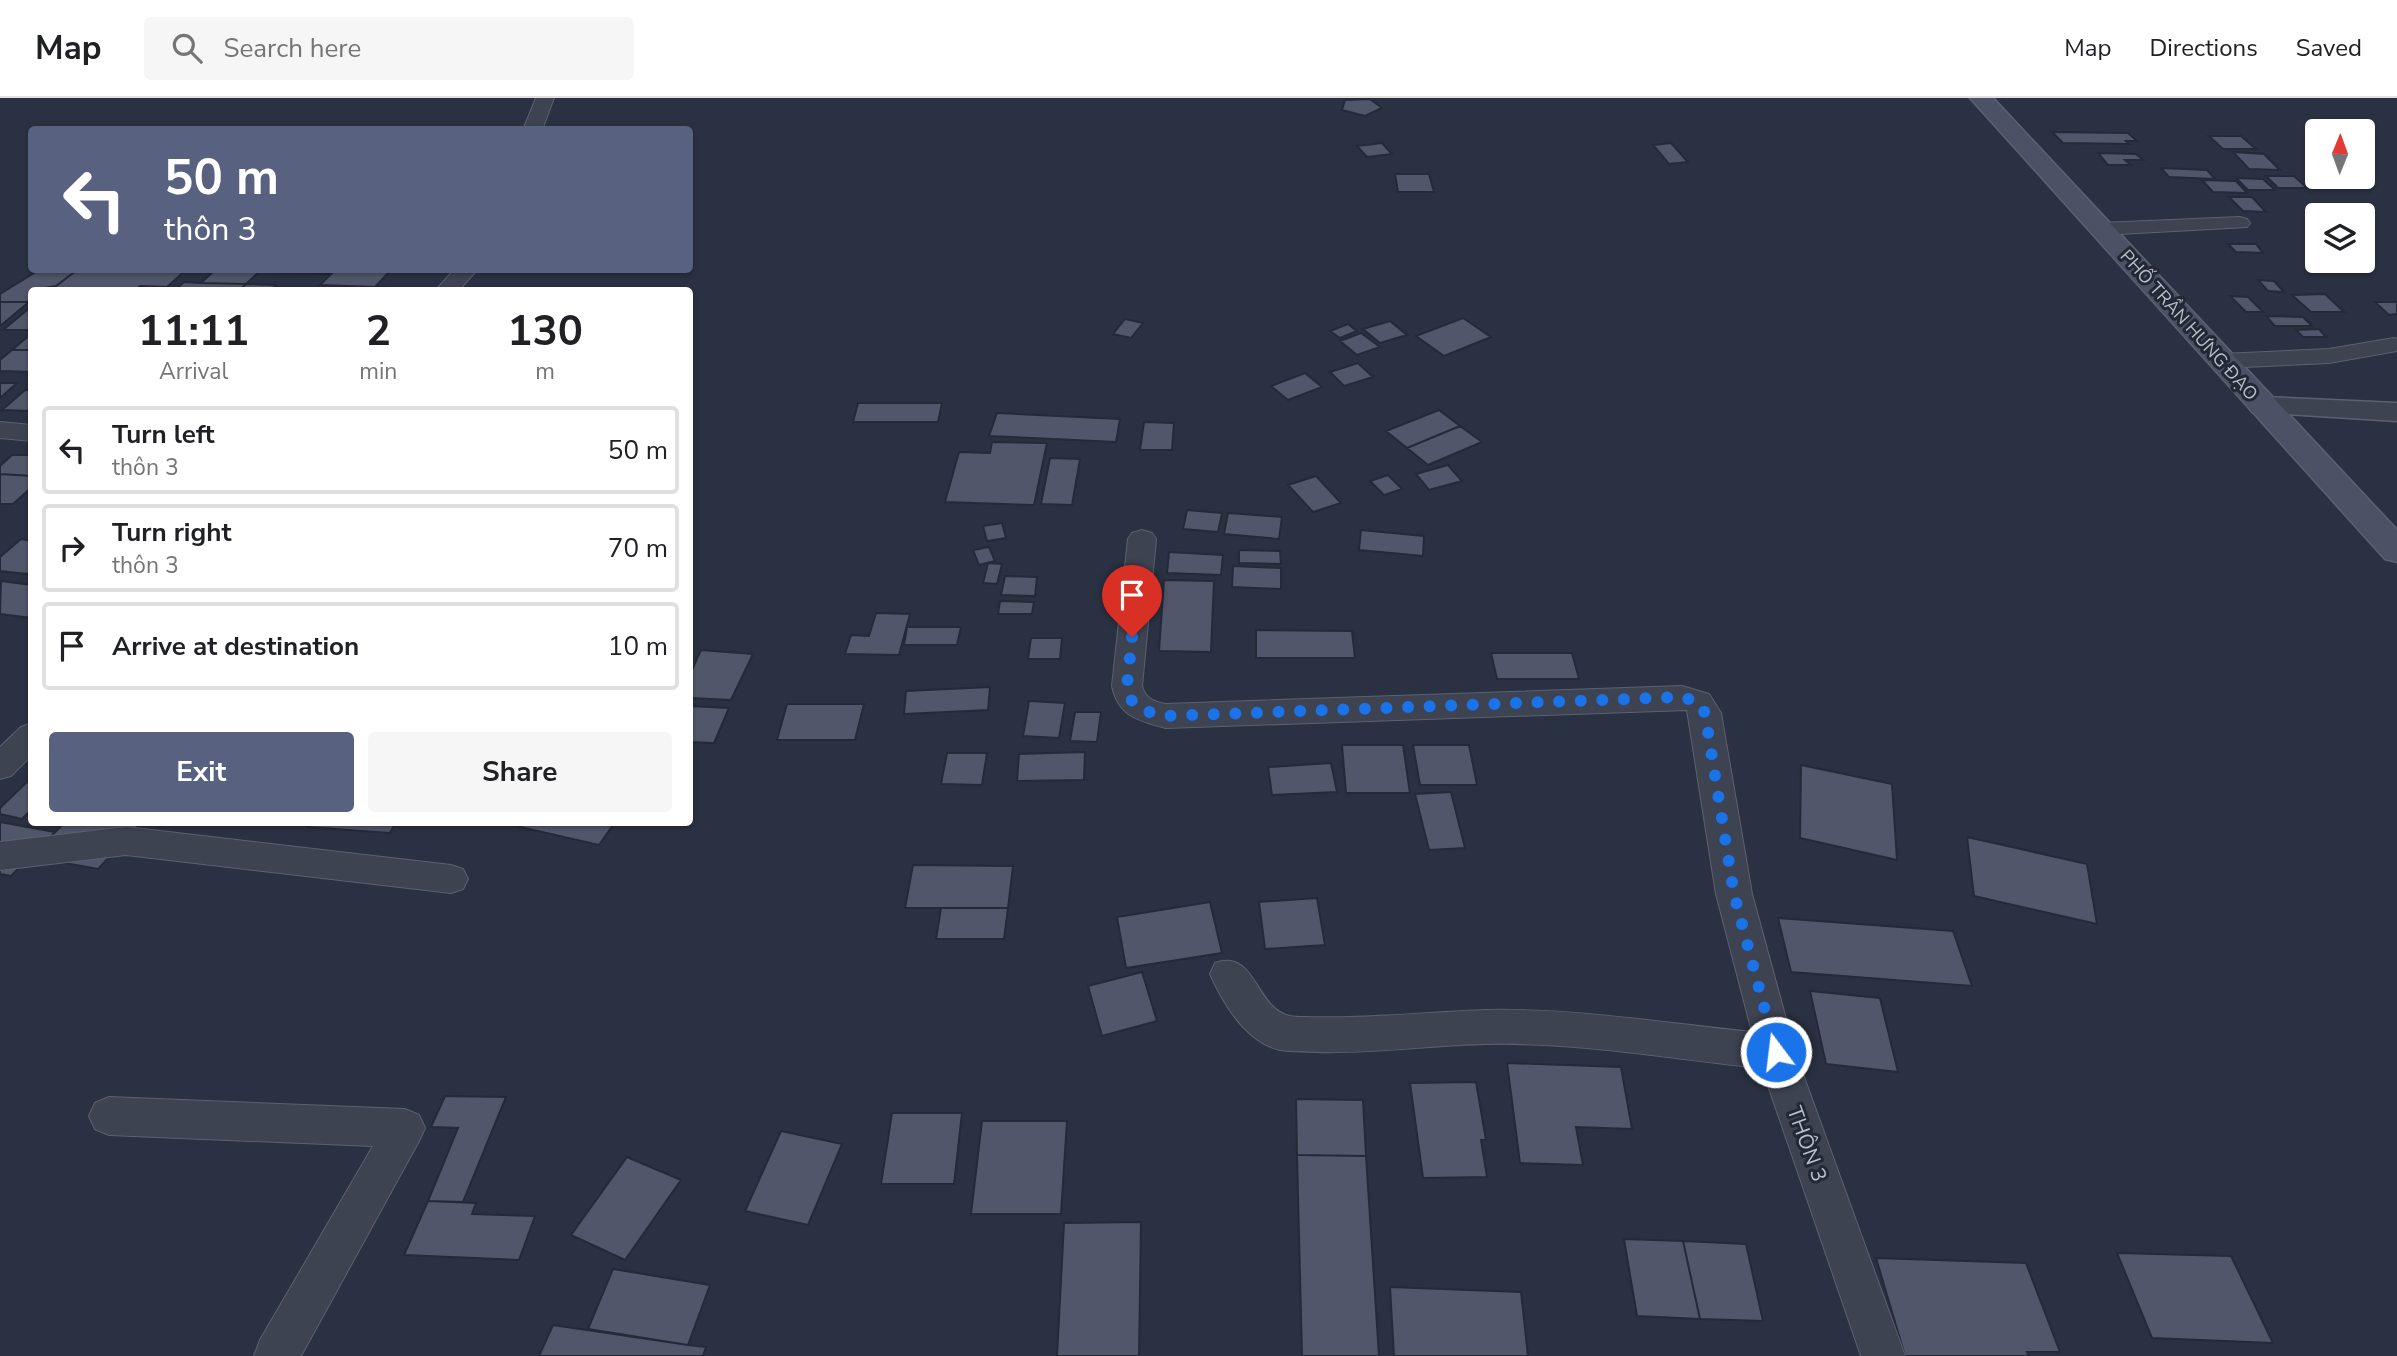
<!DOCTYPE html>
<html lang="en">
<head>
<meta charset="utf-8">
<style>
	:root { --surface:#fff; --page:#f6f6f6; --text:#202124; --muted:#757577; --line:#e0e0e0; --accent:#586180 }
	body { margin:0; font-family:"Nunito Sans",sans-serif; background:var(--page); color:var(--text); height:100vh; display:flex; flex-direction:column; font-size:26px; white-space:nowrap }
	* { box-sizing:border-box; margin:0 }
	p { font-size:23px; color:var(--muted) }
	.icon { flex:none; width:38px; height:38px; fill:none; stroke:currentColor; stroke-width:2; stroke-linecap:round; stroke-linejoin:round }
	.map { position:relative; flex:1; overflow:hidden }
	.panel { position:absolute; left:28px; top:189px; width:665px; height:539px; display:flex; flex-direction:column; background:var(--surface); border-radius:7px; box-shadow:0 2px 5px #0004 }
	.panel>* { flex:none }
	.hud { position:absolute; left:28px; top:28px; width:665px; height:147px; border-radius:7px; box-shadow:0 2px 5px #0004; background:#586180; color:#fff; overflow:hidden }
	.needle { width:46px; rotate:1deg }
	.fabs { position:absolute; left:2305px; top:21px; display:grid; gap:14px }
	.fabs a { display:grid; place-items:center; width:70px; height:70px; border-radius:7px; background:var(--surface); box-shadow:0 2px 5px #0004; font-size:35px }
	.pin { position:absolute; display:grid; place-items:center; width:60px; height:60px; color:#fff; margin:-72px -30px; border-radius:50% 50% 50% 0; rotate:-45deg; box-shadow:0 0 7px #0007 }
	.pin .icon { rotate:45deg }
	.me { position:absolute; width:77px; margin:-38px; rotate:345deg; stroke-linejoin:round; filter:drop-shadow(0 0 5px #0008) }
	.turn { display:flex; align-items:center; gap:24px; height:147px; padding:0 21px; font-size:32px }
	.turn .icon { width:91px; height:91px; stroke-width:2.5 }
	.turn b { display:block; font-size:49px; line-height:60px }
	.eta { display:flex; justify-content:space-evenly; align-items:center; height:119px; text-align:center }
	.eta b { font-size:42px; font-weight:700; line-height:49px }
	.cta { display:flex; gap:14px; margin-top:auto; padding:14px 21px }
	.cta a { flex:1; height:80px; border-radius:7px; background:var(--accent); color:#fff; font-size:28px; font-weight:700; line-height:80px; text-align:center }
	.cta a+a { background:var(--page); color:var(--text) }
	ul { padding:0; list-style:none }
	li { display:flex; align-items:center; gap:21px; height:88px; margin:0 14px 10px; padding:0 7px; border:4px solid var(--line); border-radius:7px }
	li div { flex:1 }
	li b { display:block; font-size:26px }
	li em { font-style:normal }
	header { display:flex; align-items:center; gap:42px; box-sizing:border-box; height:98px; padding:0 35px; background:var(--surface); border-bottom:2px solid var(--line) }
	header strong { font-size:33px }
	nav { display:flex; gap:38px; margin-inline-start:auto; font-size:24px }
	.search { width:490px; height:63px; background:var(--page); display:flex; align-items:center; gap:18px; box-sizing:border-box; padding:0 24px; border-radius:7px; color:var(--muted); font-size:26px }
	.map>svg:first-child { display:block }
	.building { fill:#50576b; stroke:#252a39; stroke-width:2 }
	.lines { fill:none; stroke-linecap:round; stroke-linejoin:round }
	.lane-casing { stroke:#5c616f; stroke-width:2 }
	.street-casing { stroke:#5c616f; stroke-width:3 }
	.secondary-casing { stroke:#5c616f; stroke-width:3 }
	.lane { fill:#3e4352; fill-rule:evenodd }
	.street { fill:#3e4352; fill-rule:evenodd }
	.secondary { fill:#4c5265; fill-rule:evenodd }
	.route { stroke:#1a73e8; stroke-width:12; stroke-dasharray:0 21.6 }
	.labels { text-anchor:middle; stroke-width:6; stroke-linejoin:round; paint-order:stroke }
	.far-street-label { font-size:18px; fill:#bbbfcc; stroke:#232837 }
	.street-label { font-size:21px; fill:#bbbfcc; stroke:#232837 }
</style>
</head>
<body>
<header>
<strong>Map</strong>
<div class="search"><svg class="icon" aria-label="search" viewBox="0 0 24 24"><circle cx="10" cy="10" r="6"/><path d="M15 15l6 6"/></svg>Search here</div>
<nav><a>Map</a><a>Directions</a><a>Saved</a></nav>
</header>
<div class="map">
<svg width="2397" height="1258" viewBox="0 0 2397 1258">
	<rect width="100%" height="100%" fill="#2a3142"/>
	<path class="building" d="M1370,1L1382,10L1365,18L1342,12L1345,2Z
		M2311,28L2360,29L2373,40L2362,39V33L2317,34Z
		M2052,34L2128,35L2137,43H2126L2129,46L2063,45Z
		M2209,38H2241L2256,51H2223Z
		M1382,45L1392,56L1367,59L1357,48Z
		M1671,45L1688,64L1669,66L1653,47Z
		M2233,54L2264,56L2280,72L2249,71Z
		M2098,55L2136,56L2143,62H2125L2131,67H2108Z
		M2161,70L2207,72L2215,81L2169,79Z
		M1395,76H1429L1434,94H1398Z
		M2266,78H2294L2307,90H2278Z
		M2236,80L2263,81L2275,92H2248Z
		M2202,82L2236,83L2247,95L2213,94Z
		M2229,99H2252L2266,114L2243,113Z
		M2228,146H2256L2263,155L2236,154Z
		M39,172H77L56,188L32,192V202L29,204H0V196Z
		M77,172H186L167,189L140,188L135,192H51Z
		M215,172H261L246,186L201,185Z
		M272,172H335L330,176L269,174Z
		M335,172H391L375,189L320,187Z
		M2258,182L2274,183L2284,194L2268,193Z
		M184,184L201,185L246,186L240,192H175Z
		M246,186L276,187L271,192H240Z
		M347,188L375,189H384L381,192H343Z
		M2325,196L2344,214H2311L2292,197Z
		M2230,198L2248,199L2263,214H2246Z
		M0,204H29L0,228Z
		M2375,204H2397V216L2389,217Z
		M32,208V232H3Z
		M2266,218L2303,219L2312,228H2275Z
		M1463,220L1491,239L1444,258L1416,238Z
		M1125,221L1143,225L1131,240L1113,236Z
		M1390,223L1407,237L1380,245L1363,231Z
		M1348,226L1357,233L1340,240L1330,233Z
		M2319,231L2326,239H2303L2296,232Z
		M32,235V252H12Z
		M1361,235L1380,249L1357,257L1340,243Z
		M12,252H32V274L0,273V262Z
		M1358,265L1373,279L1344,288L1330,274Z
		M1305,275L1322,289L1288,302L1271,288Z
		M0,285H17L0,300Z
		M25,292H32V313L2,312Z
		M858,305H942L938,324H853Z
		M1439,312L1460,328L1407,350L1386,333Z
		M997,315L1120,321L1116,344L989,338Z
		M1144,324L1174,325L1172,352H1140Z
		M1460,328L1482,344L1428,367L1407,350Z
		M992,344L1047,345L1034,407L945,404L959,354L990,355Z
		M12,357H32V378L0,376V368Z
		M1050,360L1080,361L1072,407L1041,406Z
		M1448,367L1462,383L1429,392L1416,376Z
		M0,376L32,378V389L13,406H0Z
		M1388,377L1402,391L1384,397L1370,383Z
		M1316,378L1341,405L1313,414L1288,387Z
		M1187,412L1222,415L1218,434L1183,431Z
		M1228,415L1282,419L1279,441L1224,436Z
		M1002,425L1006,440L987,443L983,428Z
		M1361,432L1424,438L1423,458L1359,452Z
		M21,441L32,443V472L27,476L0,473V459Z
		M989,449L995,463L979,467L973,452Z
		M1239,452L1280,453L1281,466L1239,465Z
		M1169,454L1223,457L1221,477L1167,475Z
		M988,465L1002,466L997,486L983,485Z
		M1233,468L1281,470V491L1232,489Z
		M1005,478L1037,479L1035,498L1001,497Z
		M1164,482L1214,483L1211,554L1159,553Z
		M1,483L32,487V520L0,516Z
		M1000,503L1034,504L1032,516H998Z
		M876,515L910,516L899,557L845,556L851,537L869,538Z
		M907,529H961L957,547H904Z
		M1256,532L1352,533L1355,560H1256Z
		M1031,540H1062L1060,561H1028Z
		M701,552L753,556L731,602L690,600V576Z
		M1491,555H1572L1579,581H1497Z
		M990,589L988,612L904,616L906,593Z
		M1029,603L1065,605L1059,640L1023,638Z
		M787,606H864L855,642H777Z
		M690,608L729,610L714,645L690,644Z
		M1075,614H1101L1097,644L1070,643Z
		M1342,647H1403L1410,695H1346Z
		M1413,647H1469L1477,687H1420Z
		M1085,654L1084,682L1017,683L1019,656Z
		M947,655H987L982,687L941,686Z
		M1331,665L1337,694L1272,697L1268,669Z
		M1801,667L1892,686L1897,762L1800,740Z
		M32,679V711L22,721L0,716V710Z
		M1451,694L1465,750L1429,752L1415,696Z
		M0,724L55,734L11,778L0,776Z
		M65,724H142L98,771L31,759Z
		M311,724H396L390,735L308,729Z
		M524,724H615L599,747L520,729Z
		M1967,739L2087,766L2097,826L1974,798Z
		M913,767L1013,768L1008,810H905Z
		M1317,800L1325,847L1265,851L1259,804Z
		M1210,804L1222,855L1126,870L1117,819Z
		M941,810H1008L1004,841H936Z
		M1778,820L1953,833L1972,888L1791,874Z
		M1142,874L1157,923L1102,938L1088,888Z
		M1810,893L1880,900L1898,974L1826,966Z
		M1507,965L1621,969L1632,1031L1576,1029L1583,1067L1520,1065Z
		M1476,984L1486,1042H1481L1487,1079L1423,1080L1410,985Z
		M445,998L506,999L463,1104L428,1103L458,1030L431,1029Z
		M1296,1001L1363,1002L1366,1058L1297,1057Z
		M892,1015H962L954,1086H881Z
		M982,1023H1067L1061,1116H971Z
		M781,1033L842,1046L808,1127L745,1113Z
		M1297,1057L1366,1058L1379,1258H1302Z
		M627,1059L681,1082L625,1162L571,1137Z
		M428,1103L476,1105L472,1116L535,1118L519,1162L404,1157Z
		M1141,1124L1139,1258H1057L1064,1125Z
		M1624,1141L1683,1143L1700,1221L1637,1218Z
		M1683,1143L1746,1146L1763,1223L1700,1221Z
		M2117,1155L2231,1158L2273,1245L2152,1240Z
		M1876,1160L2026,1165L2060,1254H2027L2029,1258H1905Z
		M613,1171L710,1187L688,1247L588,1231Z
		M1390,1189L1521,1194L1528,1258H1394Z
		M553,1227L688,1247L706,1249L703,1258H539Z"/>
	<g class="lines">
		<defs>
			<path id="lane" d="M536,0H554L542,32H523Z
				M2240,119L2247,121L2250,125L2247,129L2101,137L2094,135L2091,131L2094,127L2101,125Z
				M454,172H477L459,192H436Z
				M2394,240L2397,241V253L2329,265L2222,270L2214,268L2210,263L2214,258L2222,256L2329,251Z
				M0,324L32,327V343L0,340Z
				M1142,432L1152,435L1156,441L1142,588C1145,600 1154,604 1166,606L1682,588L1709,596L1721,615L1752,796L1795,954L1905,1258H1861L1762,970C1671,961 1578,944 1487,946C1430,947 1374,956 1317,954C1305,953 1291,954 1280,952C1246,944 1223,905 1210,876L1215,865C1256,850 1255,911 1290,918C1294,919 1300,919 1305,919C1366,921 1426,914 1486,912C1574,910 1664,925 1752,934L1716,796L1687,612L1166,630C1139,623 1118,618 1112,588L1128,441L1132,435Z
				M32,625V657L11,678L0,681V649L21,629Z
				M126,729L451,767L463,771L468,781L463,791L451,795L126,757L0,772V744Z
				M109,999L405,1011L419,1017L425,1030L419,1043L301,1258H254L260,1242L373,1048L109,1037L95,1031L89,1018L95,1005Z"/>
			<path id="street" d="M2263,299L2397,305V323L2252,314L2248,308L2252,302Z"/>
			<path id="secondary" d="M1970,0H1993L2397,432V464L2385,461Z"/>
		</defs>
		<use href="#lane" class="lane-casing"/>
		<use href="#street" class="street-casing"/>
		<use href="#secondary" class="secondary-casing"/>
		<use href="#lane" class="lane"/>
		<use href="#street" class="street"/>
		<use href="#secondary" class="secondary"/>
	</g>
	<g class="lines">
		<path class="route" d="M1132,539L1127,588L1130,601L1145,613L1166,618L1682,599L1698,604L1705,615L1734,796L1776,954"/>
	</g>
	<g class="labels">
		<g class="far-street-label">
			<text transform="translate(2189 227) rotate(48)" y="6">PHỐ TRẦN HƯNG ĐẠO</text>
		</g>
		<g class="street-label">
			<text transform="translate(1807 1046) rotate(70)" y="7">THÔN 3</text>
		</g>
	</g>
</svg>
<div class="fabs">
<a><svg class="needle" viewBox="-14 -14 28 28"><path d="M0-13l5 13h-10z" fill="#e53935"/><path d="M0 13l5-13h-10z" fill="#757577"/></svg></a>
<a><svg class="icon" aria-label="layers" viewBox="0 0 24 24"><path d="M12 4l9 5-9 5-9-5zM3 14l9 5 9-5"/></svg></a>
</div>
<div class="pin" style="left:1132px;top:539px;background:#d93025"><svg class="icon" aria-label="arrive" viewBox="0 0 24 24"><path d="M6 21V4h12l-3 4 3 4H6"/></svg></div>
<svg class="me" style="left:1776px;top:954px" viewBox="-20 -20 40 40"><circle r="17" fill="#1a73e8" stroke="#fff" stroke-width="3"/><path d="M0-11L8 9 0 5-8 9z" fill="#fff"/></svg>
<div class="hud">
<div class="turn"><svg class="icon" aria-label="left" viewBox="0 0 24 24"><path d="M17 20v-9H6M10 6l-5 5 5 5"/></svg><div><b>50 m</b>thôn 3</div></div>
</div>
<section class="panel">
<div class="eta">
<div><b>11:11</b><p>Arrival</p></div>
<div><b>2</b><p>min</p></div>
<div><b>130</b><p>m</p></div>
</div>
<ul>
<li><svg class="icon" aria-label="left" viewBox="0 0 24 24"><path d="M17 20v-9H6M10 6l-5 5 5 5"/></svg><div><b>Turn left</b><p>thôn 3</p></div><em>50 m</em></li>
<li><svg class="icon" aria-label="right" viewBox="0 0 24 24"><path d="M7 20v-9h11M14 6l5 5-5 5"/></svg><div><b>Turn right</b><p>thôn 3</p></div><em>70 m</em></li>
<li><svg class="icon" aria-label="arrive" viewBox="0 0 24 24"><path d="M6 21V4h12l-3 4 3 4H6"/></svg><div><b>Arrive at destination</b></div><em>10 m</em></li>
</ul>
<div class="cta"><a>Exit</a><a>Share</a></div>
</section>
</div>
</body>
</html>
